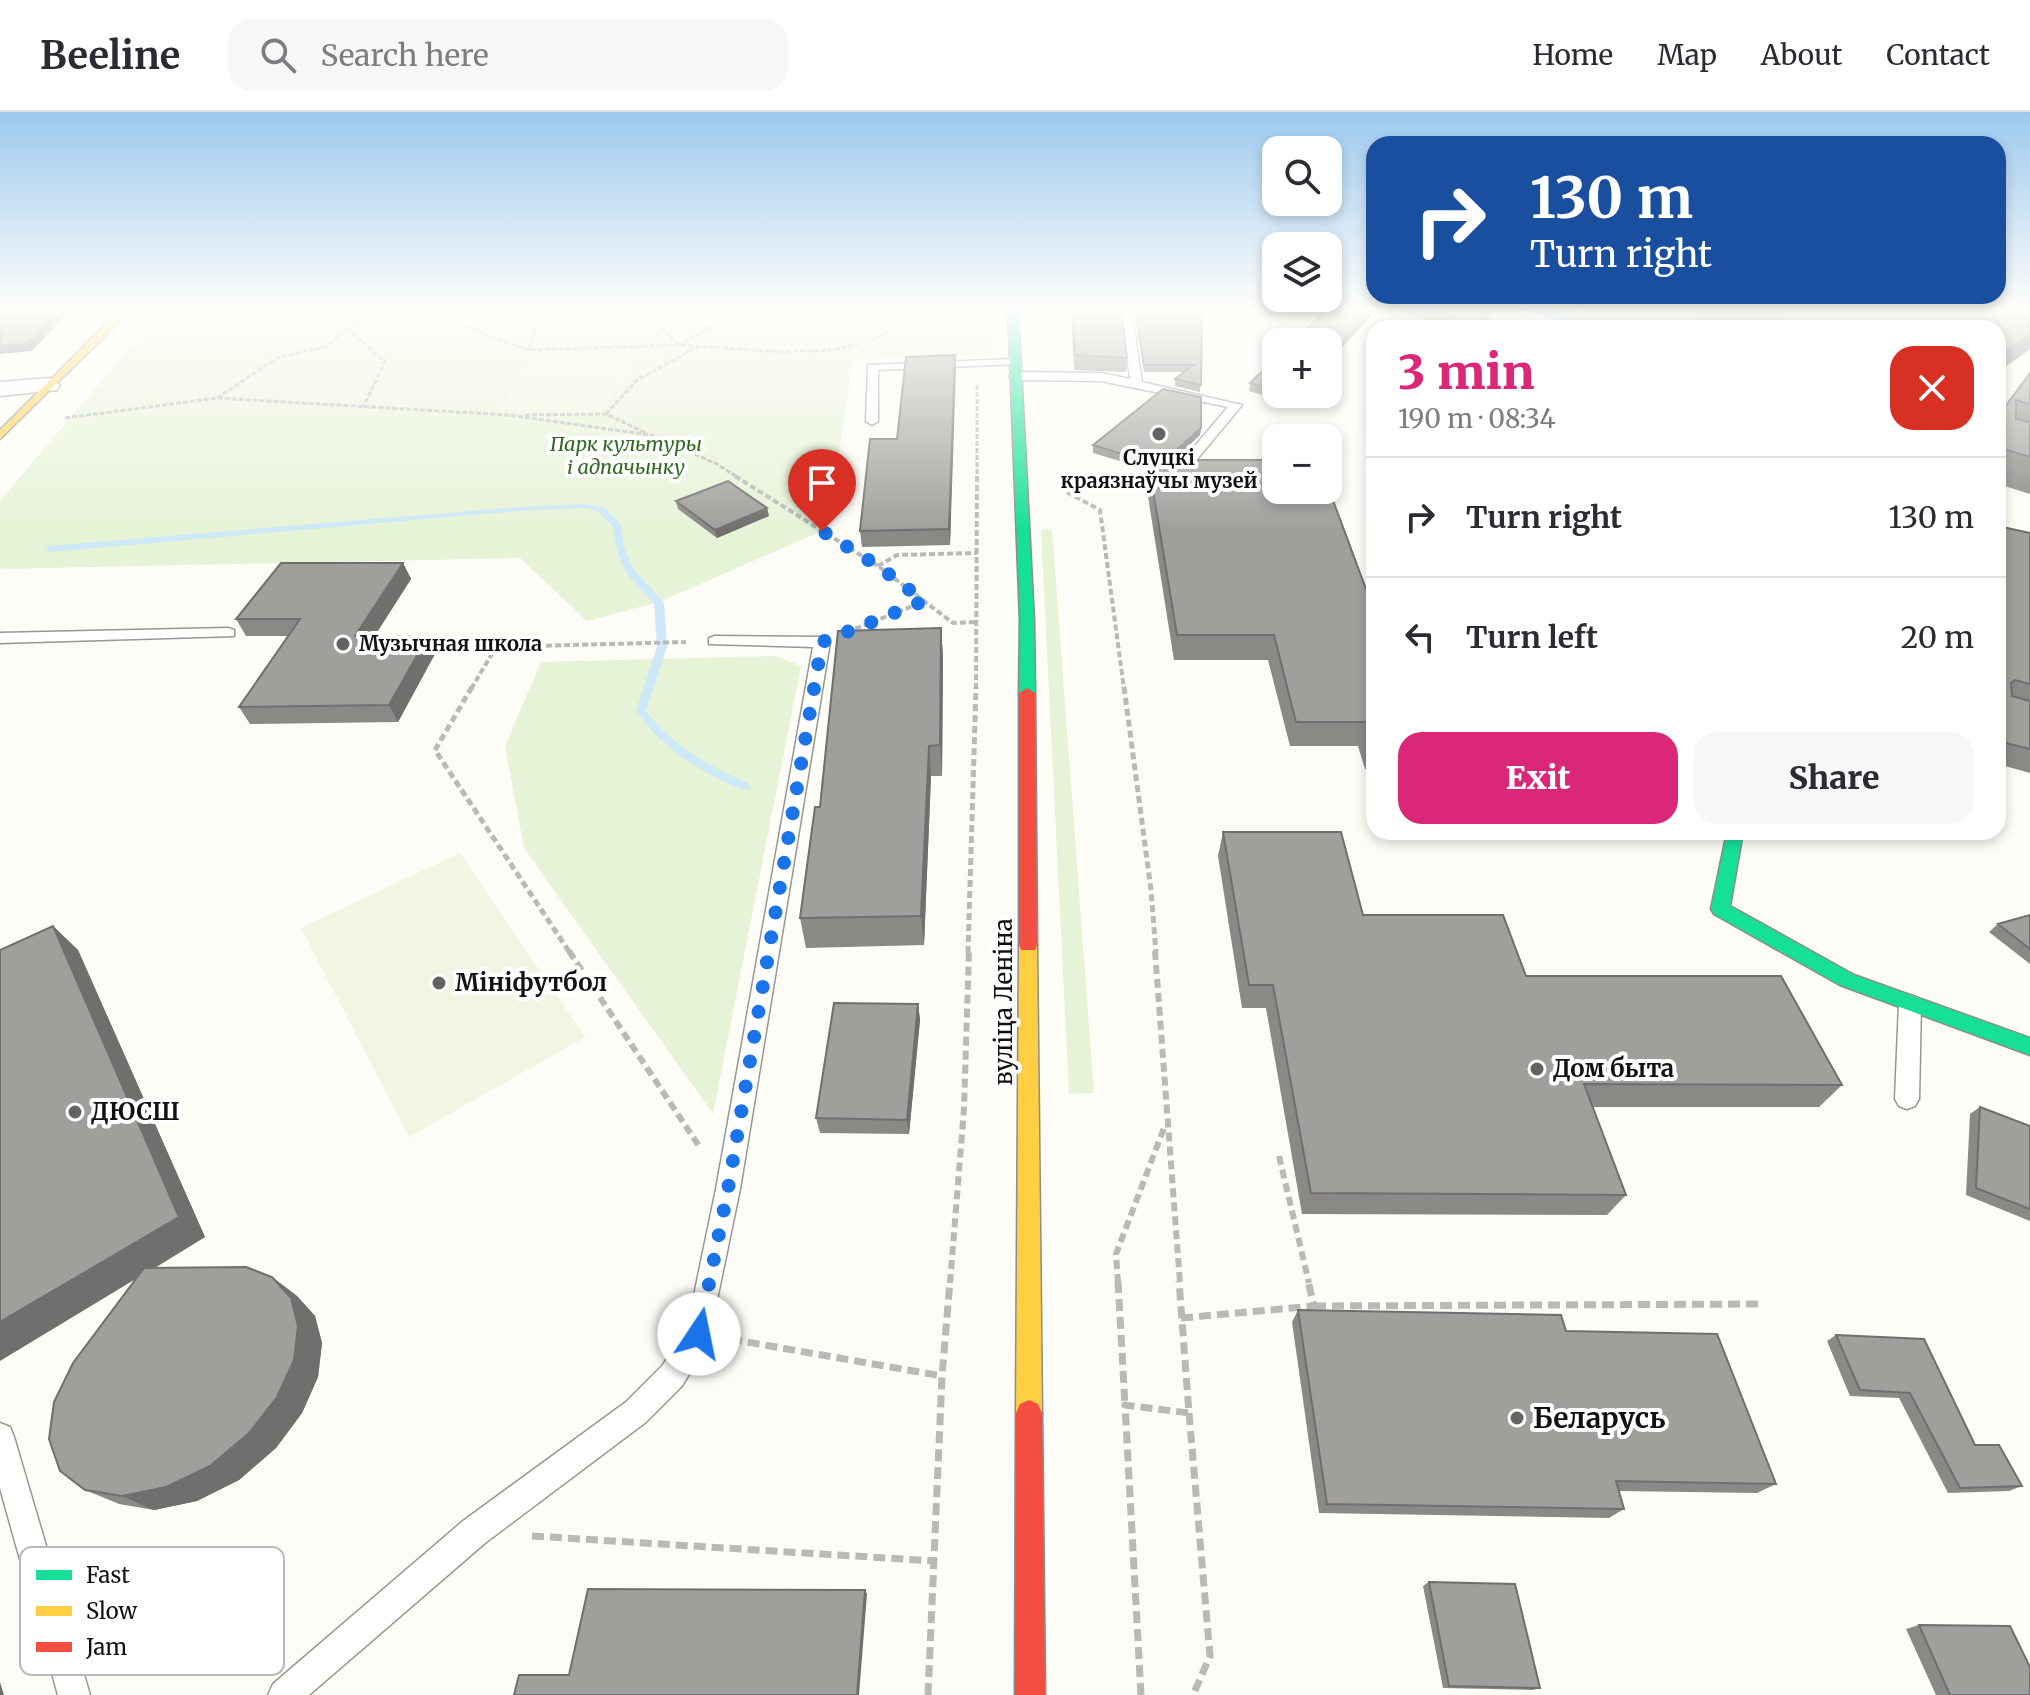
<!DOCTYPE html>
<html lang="en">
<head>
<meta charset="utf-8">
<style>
	:root { --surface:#fff; --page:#f7f7f7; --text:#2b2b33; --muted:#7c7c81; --line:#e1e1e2; --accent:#db2777 }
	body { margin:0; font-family:Merriweather,serif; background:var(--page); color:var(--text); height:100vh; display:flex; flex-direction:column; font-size:30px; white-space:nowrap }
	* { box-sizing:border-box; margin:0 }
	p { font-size:26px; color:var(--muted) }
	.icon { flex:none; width:44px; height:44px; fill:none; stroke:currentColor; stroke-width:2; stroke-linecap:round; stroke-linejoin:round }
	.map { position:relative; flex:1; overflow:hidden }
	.sheet { position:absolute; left:1366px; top:208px; width:640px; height:520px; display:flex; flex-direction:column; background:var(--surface); border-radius:24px; box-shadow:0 4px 12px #0003 }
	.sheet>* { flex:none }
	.top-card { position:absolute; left:1366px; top:24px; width:640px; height:168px; border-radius:24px; box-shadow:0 4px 12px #0003; background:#1a4fa0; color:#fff; overflow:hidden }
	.controls { position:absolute; left:1262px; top:24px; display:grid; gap:16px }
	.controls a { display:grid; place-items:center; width:80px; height:80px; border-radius:16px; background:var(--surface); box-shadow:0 4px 12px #0003; font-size:40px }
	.pin { position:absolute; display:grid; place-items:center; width:68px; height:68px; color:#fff; margin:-82px -34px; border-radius:50% 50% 50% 0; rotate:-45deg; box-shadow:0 0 8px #0007 }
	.pin .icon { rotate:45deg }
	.me { position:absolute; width:88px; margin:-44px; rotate:11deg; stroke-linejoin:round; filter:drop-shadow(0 0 6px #0008) }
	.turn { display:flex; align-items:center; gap:28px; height:168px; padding:0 32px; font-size:36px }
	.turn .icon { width:104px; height:104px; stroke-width:2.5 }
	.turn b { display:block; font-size:56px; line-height:68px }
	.round { display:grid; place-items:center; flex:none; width:84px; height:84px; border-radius:24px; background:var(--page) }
	.summary { display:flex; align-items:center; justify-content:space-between; height:136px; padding:0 32px }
	h1 { font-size:48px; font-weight:800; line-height:60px; color:var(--accent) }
	.button { display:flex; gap:16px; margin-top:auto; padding:16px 32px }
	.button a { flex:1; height:92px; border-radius:24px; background:var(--accent); color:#fff; font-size:32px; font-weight:800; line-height:92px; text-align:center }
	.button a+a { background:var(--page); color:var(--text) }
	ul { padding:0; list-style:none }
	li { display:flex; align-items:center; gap:24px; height:120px; padding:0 32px; border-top:2px solid var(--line) }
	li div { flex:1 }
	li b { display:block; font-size:30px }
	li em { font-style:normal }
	header { display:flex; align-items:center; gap:48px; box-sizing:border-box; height:112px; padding:0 40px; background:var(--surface); border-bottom:2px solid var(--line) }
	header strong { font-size:38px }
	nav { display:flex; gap:44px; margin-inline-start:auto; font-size:28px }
	.search { width:560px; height:72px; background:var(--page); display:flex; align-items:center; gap:20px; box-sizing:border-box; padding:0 28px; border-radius:24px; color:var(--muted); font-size:30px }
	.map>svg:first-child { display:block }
	.green { fill:#e7f3d7 }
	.pitch { fill:#f0f6e1 }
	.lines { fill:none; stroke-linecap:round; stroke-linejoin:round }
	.stream { fill:#cde8f7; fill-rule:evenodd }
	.lane-casing { stroke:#979795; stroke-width:3 }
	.street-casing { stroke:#979795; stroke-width:3 }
	.fast-casing { stroke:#8e8d8b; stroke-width:3 }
	.slow-casing { stroke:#8e8d8b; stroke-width:3 }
	.jam-casing { stroke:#8e8d8b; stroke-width:3 }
	.path-far4 { stroke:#b9b9b8; stroke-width:3; stroke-dasharray:5 2; stroke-linecap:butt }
	.path-far3 { stroke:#b9b9b8; stroke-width:4; stroke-dasharray:6 3; stroke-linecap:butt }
	.path-far2 { stroke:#b9b9b8; stroke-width:5; stroke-dasharray:7 4; stroke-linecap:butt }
	.path-far1 { stroke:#b9b9b8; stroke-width:6; stroke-dasharray:9 5; stroke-linecap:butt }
	.path { stroke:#b9b9b8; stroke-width:7; stroke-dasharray:12 6; stroke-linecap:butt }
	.lane { fill:#fffffe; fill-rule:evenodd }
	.street { fill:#fffffe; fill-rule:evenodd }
	.fast { fill:#16e098; fill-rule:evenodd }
	.slow { fill:#ffcf43; fill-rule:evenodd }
	.jam { fill:#f24e42; fill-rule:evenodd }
	.wall { fill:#8a8986 }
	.shaded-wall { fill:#716f6d }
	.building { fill:#a19f9c; stroke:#716f6d; stroke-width:2 }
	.route { stroke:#1a73e8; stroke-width:14; stroke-dasharray:0 25.2 }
	.poi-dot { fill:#646362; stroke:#fff; stroke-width:3 }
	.labels { text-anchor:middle; stroke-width:8; stroke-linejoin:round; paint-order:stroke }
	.far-park-label { font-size:20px; font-style:italic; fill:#2f6b1f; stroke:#fff }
	.far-poi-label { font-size:20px; font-weight:bold; fill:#111; stroke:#fff }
	.poi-label { font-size:24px; font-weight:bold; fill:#111; stroke:#fff; text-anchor:start }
	.street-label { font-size:24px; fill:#111; stroke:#fff }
	.near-poi-label { font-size:28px; font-weight:bold; fill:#111; stroke:#fff; text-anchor:start }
	.key { fill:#fff; stroke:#b8b8b8; stroke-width:2 }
	.key-label { font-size:22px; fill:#111 }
</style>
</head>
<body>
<header>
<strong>Beeline</strong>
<div class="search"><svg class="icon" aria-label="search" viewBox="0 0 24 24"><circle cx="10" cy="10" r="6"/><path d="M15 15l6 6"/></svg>Search here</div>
<nav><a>Home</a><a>Map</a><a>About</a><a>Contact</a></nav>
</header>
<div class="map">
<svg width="2030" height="1583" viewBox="0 0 2030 1583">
	<rect width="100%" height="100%" fill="#fdfcf7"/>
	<path class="green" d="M163,196H990L993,241L853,248L828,414L822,419L659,490L587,509L520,446L0,457V389Z
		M1052,417L1094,981L1069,982L1041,418Z
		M776,544L801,554L713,1002L524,736L505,634L541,550Z"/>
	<path class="pitch" d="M535,247L635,249L604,298L498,297Z
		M460,741L585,925L409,1025L301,816Z"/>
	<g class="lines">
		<path class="stream" d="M583,392L603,395L620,411L625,438L633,457L664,490L667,535L646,599C673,634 709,654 749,672L750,675L749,678C739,678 729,672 719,667C686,651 658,630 636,599L657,535L654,491L638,475L624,457L617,438L613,414L597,399L583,396L518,399L49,440L45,437L49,434L518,395Z"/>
		<defs>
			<path id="lane" d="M1121,196H1131L1142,270L1242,293L1194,351L1183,348L1228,295L1101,269L1015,268L1009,264L1015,260L1101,261L1130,267Z
				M1014,247L1020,250L1018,252L878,258V309L872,313L866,309L868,253Z
				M228,516L234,518V524L0,531V521Z
				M715,524L822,525L830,530L740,1077L708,1231L682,1274L646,1310L485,1431L309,1583H268L273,1572L463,1409L626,1290L662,1254L687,1217L716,1077L813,535L709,532V526Z
				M1910,883L1918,886L1921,892L1919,987L1915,994L1907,997L1899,994L1895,987L1899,892L1902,886Z
				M0,1311L10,1315L14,1325L90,1583H58L0,1376Z"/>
			<path id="street" d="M1563,196H1584L1573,210L1566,212L1556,206Z
				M49,266L60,273L57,278L0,284V270Z"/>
			<path id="fast" d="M1008,196H1018L1034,509L1035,581L1027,586L1019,581L1020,509Z
				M1520,196H1537L1608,216H1591Z
				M1727,720H1743L1730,794L1854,863L2030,926V943L1840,873L1714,802L1711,797Z"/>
			<path id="slow" d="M122,196H133L0,327V318Z
				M1028,826L1035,828L1037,833L1042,1301L1038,1310L1029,1314L1020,1310L1016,1301L1019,833L1021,828Z"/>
			<path id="jam" d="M1027,576L1035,581L1037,833L1035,838H1021L1019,833V581Z
				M1029,1288L1038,1292L1042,1301L1045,1583H1015L1016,1301L1020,1292Z"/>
		</defs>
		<use href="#lane" class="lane-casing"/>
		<use href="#street" class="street-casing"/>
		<use href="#fast" class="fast-casing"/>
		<use href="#slow" class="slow-casing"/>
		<use href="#jam" class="jam-casing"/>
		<path class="path-far4" d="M435,196L485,223L529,238L679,233L745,196
			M640,196L679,233L783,240L830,238L858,232
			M347,216L385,250L363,295
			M871,228L884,222L897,196
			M529,238L541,196
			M977,273V366
			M217,286L277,246L328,234L346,216L408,196
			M606,302L637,268L698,235
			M525,303L606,302L646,321
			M65,306L217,286L508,303L651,323L715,351L739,366"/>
		<path class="path-far3" d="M735,364L878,454L953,511L978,510
			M1059,376L1100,398L1124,577
			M878,454L897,443L977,441
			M847,520L923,490
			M471,577L496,535L686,530
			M976,577L977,364"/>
		<path class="path-far2" d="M472,575L435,638L570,841
			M1124,575L1151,778L1156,841
			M968,841L976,575"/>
		<path class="path-far1" d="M569,839L701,1037
			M1155,839L1180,1171
			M1279,1044L1309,1171
			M950,1171L964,997L969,839
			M1118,1171L1116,1142L1164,1016"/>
		<path class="path" d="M1118,1169L1125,1293
			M1314,1194L1763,1192
			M1181,1206L1314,1194L1308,1169
			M730,1227L942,1264
			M1189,1301L1210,1544L1193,1583
			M532,1424L934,1449
			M928,1583L942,1264L950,1169
			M1141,1583L1125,1293L1189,1301L1179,1169"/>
		<use href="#lane" class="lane"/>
		<use href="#street" class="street"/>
		<use href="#fast" class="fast"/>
		<use href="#slow" class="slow"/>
		<use href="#jam" class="jam"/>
	</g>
	<path class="wall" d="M1071,196H1121L1127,246L1126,260L1074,258Z
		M1134,196H1202L1200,280L1175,274V267L1184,260H1144Z
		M1403,196H1496L1481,216H1463L1402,202Z
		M1600,196H2030V237L1998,260V216H1571Z
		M955,243L950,433L862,435L860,419L897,327Z
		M1276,246V282H1294L1285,289L1249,279L1250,271Z
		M2030,261V382L1998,372V304Z
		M1201,316L1200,323L1173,348L1366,477H1374V657H1365L1358,634H1290L1268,548H1174L1146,372L1147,357L1093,341V333Z
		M676,389L767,396L769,404L717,426L678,397Z
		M1998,414L2030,421V661L1998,652Z
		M403,451L411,467L374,524H428L436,540L398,610L250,612L239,595L289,524H246L236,507Z
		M941,516L943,546L942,664H931L924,833L806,836L800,806L820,695Z
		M1223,720L1363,803L1526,864L1842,973L1819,995H1592L1626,1083L1607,1103L1302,1102L1266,896H1242L1218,744Z
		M2030,803V852L1989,820L1998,812Z
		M53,814L78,838L205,1125L155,1156L272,1165L297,1184L315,1204L322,1231L318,1265L302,1301L276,1336L239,1368L197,1389L154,1398L119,1392L85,1378L135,1168Z
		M918,892L920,908L909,1022L820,1021L816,1006Z
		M1980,995L2030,1014V1109L1966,1083L1970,1002Z
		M1298,1198L1566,1219L1776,1372L1757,1381L1619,1379L1624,1397L1609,1406L1319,1401L1292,1210Z
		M1836,1223L1975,1333L2022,1374L2009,1379L1948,1381L1899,1286L1850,1284L1827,1229Z
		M1429,1470L1540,1576L1533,1578L1443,1576L1423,1474Z
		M1919,1513L2030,1583H1936L1906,1517Z"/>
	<path class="shaded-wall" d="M61,196H72L32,239L0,242V234Z
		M1374,196H1379L1328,250V244Z
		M1492,196H1496L1481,216H1479L1480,212Z
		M2030,222V237L1998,260V245Z
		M955,243L956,258L950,433L949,417Z
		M1287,282H1294L1285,289Z
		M1201,316L1200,323L1159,361L1160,353Z
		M767,396L769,404L717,426L715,418Z
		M403,451L411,467L364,541L355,524Z
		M941,516L943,546L942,664L940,633Z
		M428,524L436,540L398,610L389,593Z
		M929,634L931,664L924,833L921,804Z
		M53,814L78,838L205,1125L0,1249V1210Z
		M918,892L920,908L909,1022L907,1008Z
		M272,1165L297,1184L315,1204L322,1231L318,1265L302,1301L276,1336L239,1368L197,1389L154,1398L122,1384Z
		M865,1478L867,1482L859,1583H857Z
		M0,1570L4,1583H0Z"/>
	<path class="building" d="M0,196H61L27,232L0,234Z
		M1072,196H1121L1127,246L1075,243Z
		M1135,196H1202L1201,273L1175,267L1193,253H1144Z
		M1328,196H1374L1328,244V230H1293Z
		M1409,196H1492L1480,212Z
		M1600,196H1685L1714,216H1571L1584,197L1596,200Z
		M1739,196H2030V222L1998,245V216H1811Z
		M955,243L949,417L860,419L870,327H897L906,245Z
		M1276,246V278L1250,271Z
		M2030,261V292L2016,288V307L2030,310V345L1998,335V304Z
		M1163,277L1201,285V316L1165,348H1148V350L1093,333Z
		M1148,348H1276V378H1328V375L1366,477H1374V632L1366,610H1296L1274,523H1177Z
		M728,369L767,396L715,418L676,389Z
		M1998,414L2030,421V572L2015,568L2011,571L2012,584L2030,589V637L1998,629Z
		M281,451H403L355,524H428L389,593L239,595L300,507H236Z
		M941,516L940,633L929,634L921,804L800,806L815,695H820L838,519Z
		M1223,720H1341L1363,803H1503L1526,864H1781L1842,973L1584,972L1626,1083L1311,1081L1273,873H1249Z
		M2030,803V837L1998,812Z
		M53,814L179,1105L0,1210V838Z
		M834,891L918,892L907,1008L816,1006Z
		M1980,995L2030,1014V1097L1976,1076Z
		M246,1155L272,1165L291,1186L298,1214L294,1248L277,1285L249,1321L210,1354L166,1375L122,1384L85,1378L60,1359L49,1327L54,1290L73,1251L144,1156Z
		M1298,1198L1561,1203L1566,1219L1717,1222L1776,1372L1616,1369L1624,1397L1327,1392Z
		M1836,1223L1924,1227L1975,1333H1999L2022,1374L1960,1376L1910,1281L1860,1278Z
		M1429,1470L1515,1472L1540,1576L1449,1574Z
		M588,1477L865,1478L857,1583H514L519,1563H569Z
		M1919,1513L2010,1514L2030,1555V1583H1950Z"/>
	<linearGradient id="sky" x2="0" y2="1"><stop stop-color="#9dc9ee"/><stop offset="0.47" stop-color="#fefefb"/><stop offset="1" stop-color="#fefefb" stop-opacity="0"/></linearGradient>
	<rect width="2030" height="418" fill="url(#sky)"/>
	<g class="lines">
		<path class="route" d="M699,1222L728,1077L822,530L924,489L878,454L822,419"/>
	</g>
	<g class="poi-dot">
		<circle cx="1159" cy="322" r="8"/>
		<circle cx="343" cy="532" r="8"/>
		<circle cx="439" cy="871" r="8"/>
		<circle cx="1537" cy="957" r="8"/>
		<circle cx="75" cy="1000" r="8"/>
		<circle cx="1517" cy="1306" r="8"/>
	</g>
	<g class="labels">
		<g class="far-park-label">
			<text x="626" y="339">Парк культуры<tspan x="626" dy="23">і адпачынку</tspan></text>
		</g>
		<g class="far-poi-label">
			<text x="1159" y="353">Слуцкі<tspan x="1159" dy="23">краязнаўчы музей</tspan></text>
			<text x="359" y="539" text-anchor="start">Музычная школа</text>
		</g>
		<g class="poi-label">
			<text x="455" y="879">Мініфутбол</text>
			<text x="1553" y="965">Дом быта</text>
			<text x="91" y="1008">ДЮСШ</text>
		</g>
		<g class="street-label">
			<text transform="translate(1004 890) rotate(-90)" y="8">вуліца Леніна</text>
		</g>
		<g class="near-poi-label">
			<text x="1533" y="1316">Беларусь</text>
		</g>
	</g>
	<rect x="20" y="1435" width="264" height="128" rx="12" class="key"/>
	<rect x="36" y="1458" width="36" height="10" fill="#16e098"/>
	<rect x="36" y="1494" width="36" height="10" fill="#ffcf43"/>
	<rect x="36" y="1530" width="36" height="10" fill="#f24e42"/>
	<g class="key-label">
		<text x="86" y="1471">Fast</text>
		<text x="86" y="1507">Slow</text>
		<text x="86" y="1543">Jam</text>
	</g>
</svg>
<div class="controls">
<a><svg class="icon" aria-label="search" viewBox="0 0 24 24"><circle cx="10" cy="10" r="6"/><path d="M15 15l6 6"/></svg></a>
<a><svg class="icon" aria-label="layers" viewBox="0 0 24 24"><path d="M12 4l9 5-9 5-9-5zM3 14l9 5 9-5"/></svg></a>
<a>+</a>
<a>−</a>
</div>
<div class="pin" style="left:822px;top:419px;background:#d93025"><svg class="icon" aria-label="arrive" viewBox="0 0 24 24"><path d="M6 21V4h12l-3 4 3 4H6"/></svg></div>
<svg class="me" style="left:699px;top:1222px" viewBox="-20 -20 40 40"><circle r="19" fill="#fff"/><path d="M0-13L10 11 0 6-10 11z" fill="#1a73e8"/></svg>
<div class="top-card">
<div class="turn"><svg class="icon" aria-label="right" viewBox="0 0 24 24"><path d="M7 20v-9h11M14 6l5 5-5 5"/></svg><div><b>130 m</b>Turn right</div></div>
</div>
<section class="sheet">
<div class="summary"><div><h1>3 min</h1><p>190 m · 08:34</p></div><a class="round" style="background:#d93025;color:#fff"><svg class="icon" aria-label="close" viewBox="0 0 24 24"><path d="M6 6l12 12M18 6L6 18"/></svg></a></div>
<ul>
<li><svg class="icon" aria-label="right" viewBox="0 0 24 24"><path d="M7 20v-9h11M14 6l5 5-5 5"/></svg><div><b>Turn right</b></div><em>130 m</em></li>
<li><svg class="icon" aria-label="left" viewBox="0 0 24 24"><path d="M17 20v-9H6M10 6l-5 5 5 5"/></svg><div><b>Turn left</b></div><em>20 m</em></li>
</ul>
<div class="button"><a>Exit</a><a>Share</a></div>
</section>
</div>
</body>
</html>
